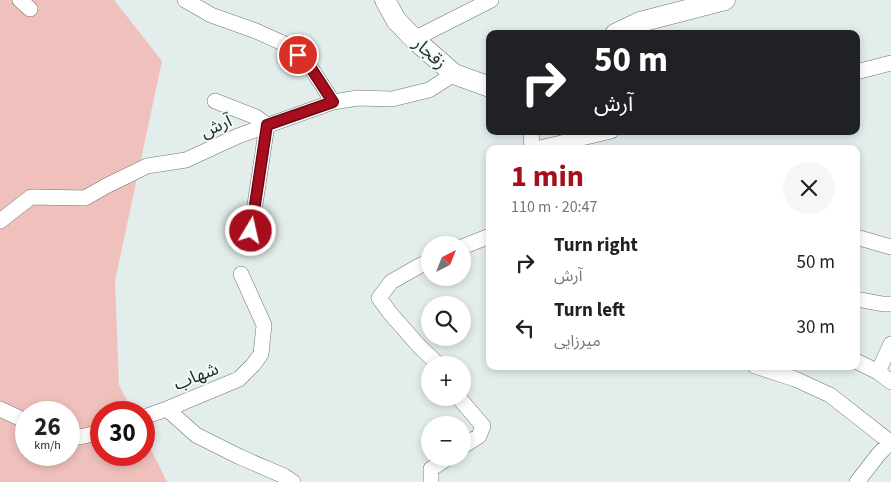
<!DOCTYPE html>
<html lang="en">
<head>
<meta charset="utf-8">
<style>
	:root { --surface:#fff; --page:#f6f6f6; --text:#222; --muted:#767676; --accent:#a60e1d }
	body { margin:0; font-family:"Source Sans 3","Noto Sans Arabic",sans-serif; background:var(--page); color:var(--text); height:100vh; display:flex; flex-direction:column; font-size:19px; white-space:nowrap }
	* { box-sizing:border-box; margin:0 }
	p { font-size:16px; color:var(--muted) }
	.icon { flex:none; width:28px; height:28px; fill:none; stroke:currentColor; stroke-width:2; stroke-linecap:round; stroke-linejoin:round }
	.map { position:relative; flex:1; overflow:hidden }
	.details { position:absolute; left:486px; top:145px; width:374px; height:225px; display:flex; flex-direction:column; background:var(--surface); border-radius:10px; box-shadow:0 2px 8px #0003 }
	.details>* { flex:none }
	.banner { position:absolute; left:486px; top:30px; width:374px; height:105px; border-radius:10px; box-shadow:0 2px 8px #0003; background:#202124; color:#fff; overflow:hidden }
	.needle { width:32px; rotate:42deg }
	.buttons { position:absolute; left:421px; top:236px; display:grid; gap:10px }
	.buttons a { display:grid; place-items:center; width:50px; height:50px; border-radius:50%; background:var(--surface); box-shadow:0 2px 8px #0003; font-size:25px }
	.speed { position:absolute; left:15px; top:401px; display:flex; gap:10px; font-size:25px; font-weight:700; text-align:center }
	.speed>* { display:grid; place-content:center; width:65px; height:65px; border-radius:50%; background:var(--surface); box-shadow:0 2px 8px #0003; line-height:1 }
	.speed small { font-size:12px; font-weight:400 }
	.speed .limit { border:8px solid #d22; background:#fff; color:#111 }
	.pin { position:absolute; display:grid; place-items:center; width:42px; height:42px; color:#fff; margin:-21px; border:2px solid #fff; border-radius:50%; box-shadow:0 1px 5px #0007 }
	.me { position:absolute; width:55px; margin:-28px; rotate:9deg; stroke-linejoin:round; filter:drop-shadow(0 0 4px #0008) }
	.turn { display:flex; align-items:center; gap:18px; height:105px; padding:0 25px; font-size:22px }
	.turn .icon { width:65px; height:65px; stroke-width:2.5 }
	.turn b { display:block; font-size:35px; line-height:42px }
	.round { display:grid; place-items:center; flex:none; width:52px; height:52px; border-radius:26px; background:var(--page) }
	.summary { display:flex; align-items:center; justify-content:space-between; height:85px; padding:0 25px }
	h1 { font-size:30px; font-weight:700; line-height:38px; color:var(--accent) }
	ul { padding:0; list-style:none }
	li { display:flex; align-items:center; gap:15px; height:65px; padding:0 25px }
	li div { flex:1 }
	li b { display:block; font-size:19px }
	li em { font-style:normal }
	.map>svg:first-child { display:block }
	.green { fill:#f0c1bc; fill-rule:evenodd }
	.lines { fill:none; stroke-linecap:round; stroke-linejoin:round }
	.minor-casing { stroke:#6c7574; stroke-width:16 }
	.tertiary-casing { stroke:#6c7574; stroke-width:21 }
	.minor { stroke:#fff; stroke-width:15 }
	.tertiary { stroke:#fff; stroke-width:20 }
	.route-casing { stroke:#6c0913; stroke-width:12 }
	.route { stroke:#a60e1d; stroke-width:9 }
	.labels { text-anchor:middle; stroke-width:4; stroke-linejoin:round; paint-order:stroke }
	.street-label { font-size:18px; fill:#262a29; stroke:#f0fbf9 }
</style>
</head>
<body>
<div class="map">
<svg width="891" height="482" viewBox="0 0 891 482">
	<rect width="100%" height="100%" fill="#e3edec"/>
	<path class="green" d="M0,0H114L162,61L115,281L119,385L133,412H101V455H144V435L166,480L168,482H0ZM26,412H69V455H26Z"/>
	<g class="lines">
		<defs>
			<path id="minor" d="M20,0L30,9
				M185,0L211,15L256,31L287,45L309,65L333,102
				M414,39L491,0
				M856,72L891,63
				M215,101L256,117L267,125L251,231
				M531,131L532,149
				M536,149L611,131
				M0,221L31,197L85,198L106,186L147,166L186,160L238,136L333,102L358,98L392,99L429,90L454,74
				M856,237L891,247
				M462,247L490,236
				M430,261L419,266L391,282L379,298L390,313L419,346L439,365
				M241,274L264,325L261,354L253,365L239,379L167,409L196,435L240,457L284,476L293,482
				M856,299L883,304H891
				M856,361L878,372L891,382
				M755,366L795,379L830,395L890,442
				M878,372L891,344
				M459,398L483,426L479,436L462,447
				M0,409L26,421
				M144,417L167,409
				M69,436L80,437L101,432
				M431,482V469L448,458
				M857,482L878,455L891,441"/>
			<path id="tertiary" d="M385,0L396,20L414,39L454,74L490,87
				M615,34L640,22L725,0"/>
		</defs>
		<use href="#minor" class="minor-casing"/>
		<use href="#tertiary" class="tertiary-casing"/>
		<use href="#minor" class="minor"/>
		<use href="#tertiary" class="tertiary"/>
	</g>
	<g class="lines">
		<defs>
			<path id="route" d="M251,231L267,125L333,102L309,65L298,55"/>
		</defs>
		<use href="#route" class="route-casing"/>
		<use href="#route" class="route"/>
	</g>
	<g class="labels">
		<g class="street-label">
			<text transform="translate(430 53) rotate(42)" y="6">زقجار</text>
			<text transform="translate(216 126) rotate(-24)" y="6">آرش</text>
			<text transform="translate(196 376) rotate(-22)" y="6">شهاب</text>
		</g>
	</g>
</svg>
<div class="buttons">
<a><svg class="needle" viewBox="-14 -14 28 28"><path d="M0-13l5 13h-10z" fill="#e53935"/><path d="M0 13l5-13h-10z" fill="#767676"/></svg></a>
<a><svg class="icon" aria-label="search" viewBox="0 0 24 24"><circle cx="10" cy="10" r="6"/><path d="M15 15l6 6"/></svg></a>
<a>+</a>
<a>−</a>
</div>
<div class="speed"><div>26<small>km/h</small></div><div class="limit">30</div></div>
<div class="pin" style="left:298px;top:55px;background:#d93025"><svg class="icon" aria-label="arrive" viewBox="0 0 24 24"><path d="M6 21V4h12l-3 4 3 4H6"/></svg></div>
<svg class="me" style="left:251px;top:231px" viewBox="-20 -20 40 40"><circle r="17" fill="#a60e1d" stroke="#fff" stroke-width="3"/><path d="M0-11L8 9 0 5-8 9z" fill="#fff"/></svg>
<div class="banner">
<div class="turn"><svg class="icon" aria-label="right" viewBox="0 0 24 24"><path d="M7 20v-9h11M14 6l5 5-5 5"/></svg><div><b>50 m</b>آرش</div></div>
</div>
<section class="details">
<div class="summary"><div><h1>1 min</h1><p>110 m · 20:47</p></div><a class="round"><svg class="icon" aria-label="close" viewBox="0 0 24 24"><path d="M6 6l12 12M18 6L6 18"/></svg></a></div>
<ul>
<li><svg class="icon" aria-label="right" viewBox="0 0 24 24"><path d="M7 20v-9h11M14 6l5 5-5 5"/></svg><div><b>Turn right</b><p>آرش</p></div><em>50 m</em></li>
<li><svg class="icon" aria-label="left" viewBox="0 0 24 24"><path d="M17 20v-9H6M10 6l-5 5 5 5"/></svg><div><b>Turn left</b><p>میرزایی</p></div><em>30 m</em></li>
</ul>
</section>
</div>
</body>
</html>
